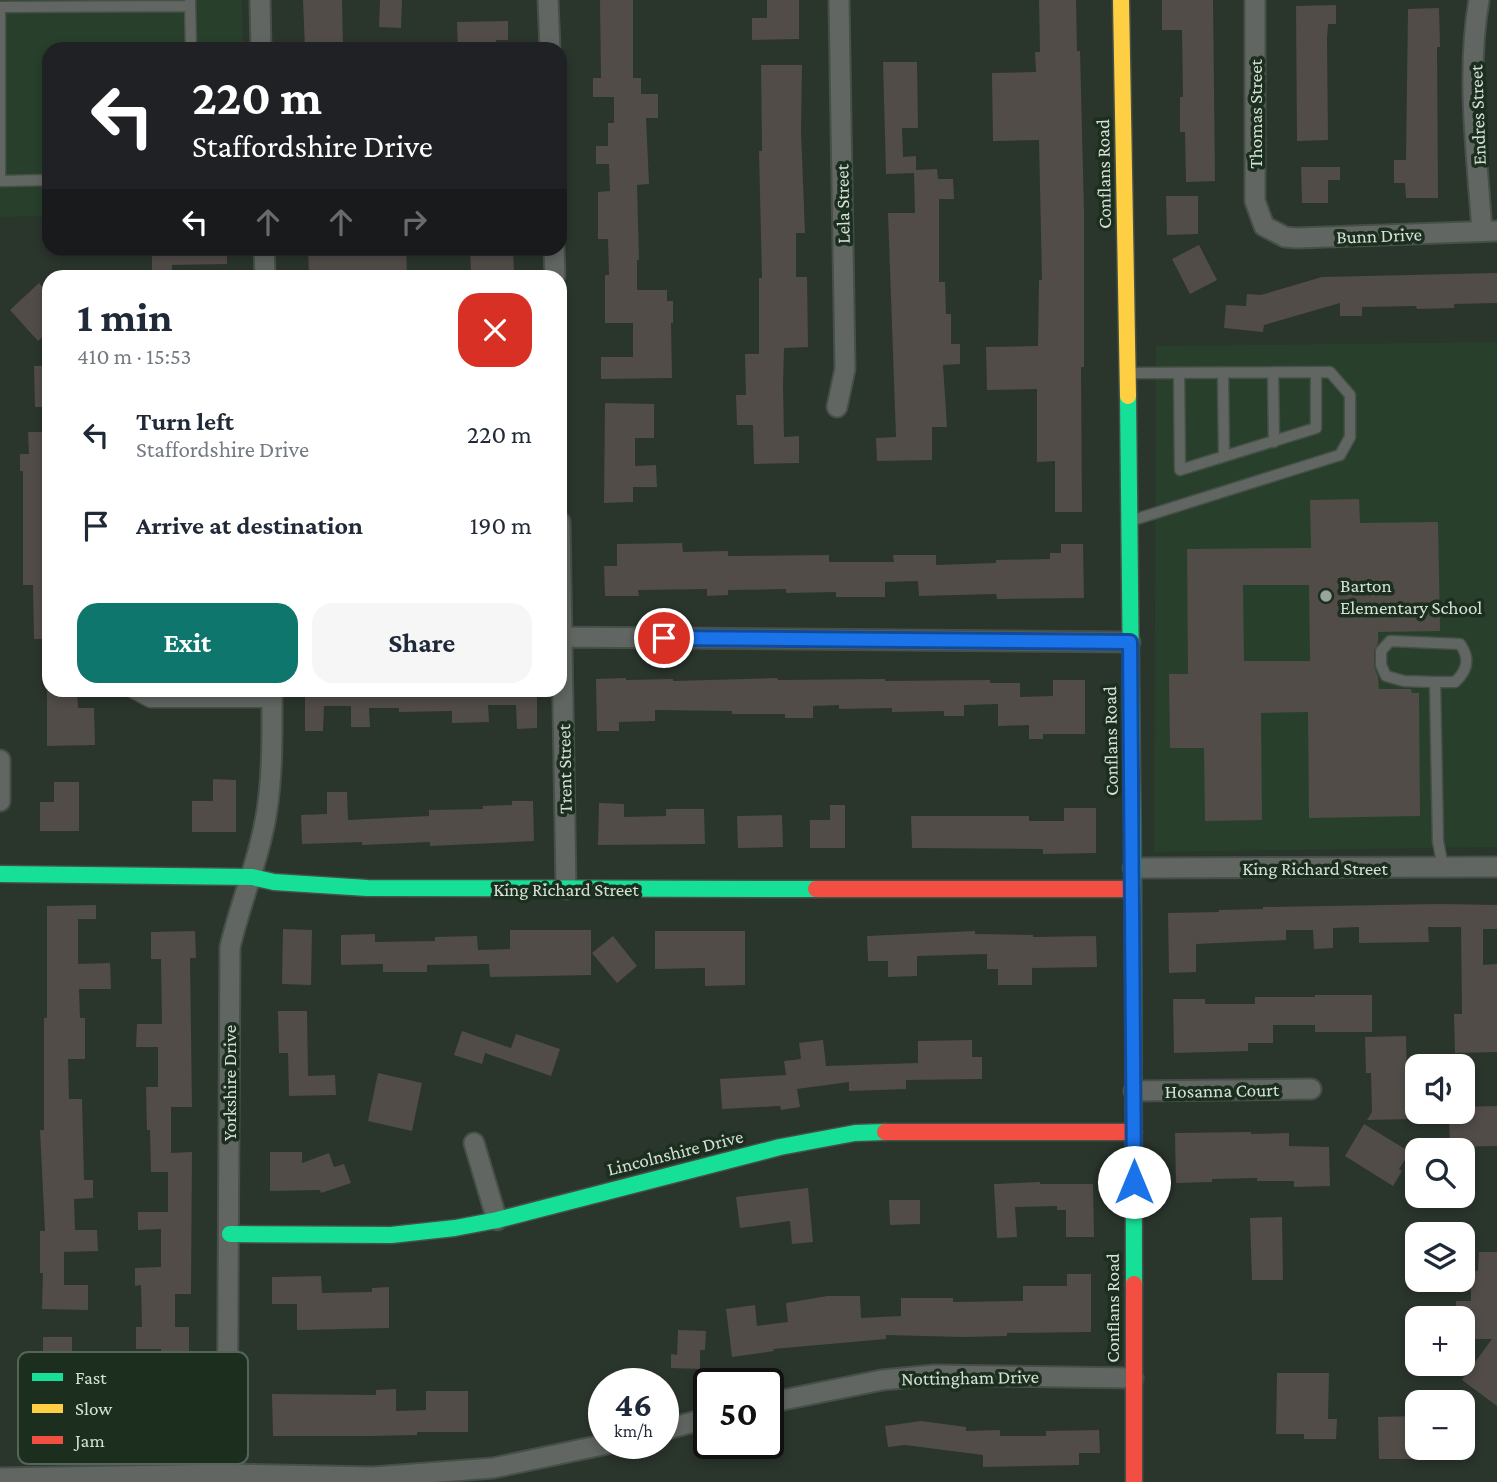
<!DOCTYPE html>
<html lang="en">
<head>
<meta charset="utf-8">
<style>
	:root { --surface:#fff; --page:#f6f6f7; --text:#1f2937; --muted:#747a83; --accent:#0f766e }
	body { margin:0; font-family:"Crimson Pro",serif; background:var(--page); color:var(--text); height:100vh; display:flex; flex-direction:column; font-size:26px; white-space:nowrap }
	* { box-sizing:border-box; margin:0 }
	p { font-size:23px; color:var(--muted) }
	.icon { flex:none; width:38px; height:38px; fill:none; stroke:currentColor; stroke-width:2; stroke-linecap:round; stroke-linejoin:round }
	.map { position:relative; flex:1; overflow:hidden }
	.sheet { position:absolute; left:42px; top:270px; width:525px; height:427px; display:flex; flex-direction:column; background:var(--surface); border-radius:21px; box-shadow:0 4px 10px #0003 }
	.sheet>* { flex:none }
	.top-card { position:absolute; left:42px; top:42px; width:525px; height:214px; border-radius:21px; box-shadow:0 4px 10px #0003; background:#202124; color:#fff; overflow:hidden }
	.controls { position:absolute; left:1405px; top:1054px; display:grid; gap:14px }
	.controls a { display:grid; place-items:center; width:70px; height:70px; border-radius:14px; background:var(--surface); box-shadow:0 4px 10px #0003; font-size:35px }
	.speed { position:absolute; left:588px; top:1368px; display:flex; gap:14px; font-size:35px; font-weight:700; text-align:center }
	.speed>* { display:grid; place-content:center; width:91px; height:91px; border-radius:50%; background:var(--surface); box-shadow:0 4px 10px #0003; line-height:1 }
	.speed small { font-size:18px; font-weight:400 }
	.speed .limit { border:4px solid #111; border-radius:10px; background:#fff; color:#111 }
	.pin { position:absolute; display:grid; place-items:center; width:60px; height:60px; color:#fff; margin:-30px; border:4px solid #fff; border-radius:50%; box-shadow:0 2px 7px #0007 }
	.me { position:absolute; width:77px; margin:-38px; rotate:0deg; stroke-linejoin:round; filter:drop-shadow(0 0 5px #0008) }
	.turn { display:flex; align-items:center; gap:24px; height:147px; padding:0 35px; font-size:32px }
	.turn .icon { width:91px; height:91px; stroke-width:2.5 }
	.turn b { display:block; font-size:49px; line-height:60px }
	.lanes { display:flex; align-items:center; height:66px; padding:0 35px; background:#0003; justify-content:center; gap:35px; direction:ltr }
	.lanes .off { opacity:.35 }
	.round { display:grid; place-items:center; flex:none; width:74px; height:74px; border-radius:21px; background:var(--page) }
	.summary { display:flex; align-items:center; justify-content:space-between; height:119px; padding:0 35px }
	h1 { font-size:42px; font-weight:700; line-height:52px }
	.button { display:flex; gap:14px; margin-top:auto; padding:14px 35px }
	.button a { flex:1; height:80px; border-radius:21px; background:var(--accent); color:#fff; font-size:28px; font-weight:700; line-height:80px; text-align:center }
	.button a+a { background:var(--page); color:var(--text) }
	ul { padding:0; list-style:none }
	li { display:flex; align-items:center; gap:21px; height:91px; padding:0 35px }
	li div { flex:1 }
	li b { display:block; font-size:26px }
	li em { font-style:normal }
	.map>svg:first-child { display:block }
	.built { fill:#283f2c }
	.building { fill:#514c48; fill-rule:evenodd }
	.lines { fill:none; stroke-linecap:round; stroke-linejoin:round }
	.lane-casing { stroke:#465048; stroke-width:13 }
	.street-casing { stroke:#465048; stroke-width:23 }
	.fast-casing { stroke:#465048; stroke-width:19 }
	.slow-casing { stroke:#465048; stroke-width:19 }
	.jam-casing { stroke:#465048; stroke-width:19 }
	.lane { stroke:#616662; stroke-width:10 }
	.street { stroke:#616662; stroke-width:19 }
	.fast { stroke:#16e098; stroke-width:16 }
	.slow { stroke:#ffcf43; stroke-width:16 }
	.jam { stroke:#f24e42; stroke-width:16 }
	.route-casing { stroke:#114b97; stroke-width:18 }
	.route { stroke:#1a73e8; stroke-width:12 }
	.poi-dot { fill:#99a59b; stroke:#1c2f1f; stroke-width:2.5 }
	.labels { text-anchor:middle; stroke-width:7; stroke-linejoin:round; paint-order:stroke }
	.street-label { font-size:19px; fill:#d5e1d7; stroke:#1c2f1f }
	.poi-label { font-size:19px; fill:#d5e1d7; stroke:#1c2f1f; text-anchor:start }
	.key { fill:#1c2f1f; stroke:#546456; stroke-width:2 }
	.key-label { font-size:19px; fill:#d5e1d7 }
</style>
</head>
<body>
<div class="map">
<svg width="1497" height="1482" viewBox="0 0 1497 1482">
	<rect width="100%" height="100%" fill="#2a352c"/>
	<path class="built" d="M0,0H242L243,49H49V216L0,217Z
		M1497,342V847L1154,852L1156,346Z"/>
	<path class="building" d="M303,0H342L343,49H305Z
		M380,0H402L401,28L379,27Z
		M600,0H633V78H641V94H658V118H646L649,184L637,185L639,260H637V290H667V301H673V323H671L672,378L601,379V357H633V323H605V275H609L608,239H598V192L610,191L609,164H596V146H608V123H614V97H593V78H601Z
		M767,0H799V39L752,40V18H767Z
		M1039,0H1076L1077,51H1080L1084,213V367H1081L1082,512H1055V461L1037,462V389L987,390L986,347L1038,346L1039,280H1042L1039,140L993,141L992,73L1036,72L1035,52H1040Z
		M1162,0H1213L1215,181L1186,182L1185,132H1180V97H1183L1182,30H1162Z
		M1336,5V24H1328L1327,39L1328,140L1297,141L1296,6Z
		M1439,8L1440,47H1437L1438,198H1406L1405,183H1394V160H1406L1408,9Z
		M508,21V40H496V49H458L457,22Z
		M883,62H917L918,128H902L903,157L916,156V170L937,169L938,179H953L954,199H939V282H945L946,314H951V344H960V364L943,365L947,427H932V460L877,461L876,438L896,437L888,213H915L914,173L886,174Z
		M761,65H802L801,131L805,233H796V277H807L808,347L784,348L783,385L784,437L799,436V463L754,464L753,425H737L736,395H746L745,354H759V278H762L759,151H762Z
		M1301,167H1340V180H1328V203H1302Z
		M1166,196H1198V234L1167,235Z
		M1199,245L1217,280L1190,294L1172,259Z
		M152,248H227V264L172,265V270H152Z
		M308,248H406L407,273L309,275Z
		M470,248H513L514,271L471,272Z
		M1497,273V303L1454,304V308L1417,309L1416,306L1362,307V316H1340V303L1264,325L1263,332L1224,328L1226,305L1246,306L1247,294L1261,295L1322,277Z
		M39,283L49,295V331L38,341L10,310Z
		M34,366H49V407H35Z
		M605,403L654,404V438H635V466L656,465L657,487H633V502L604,503Z
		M28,432H49V639H34L33,585H23V471H20V454H29Z
		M1359,499L1360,523L1438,522L1440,631L1378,632V643L1374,651V666L1378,677L1379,689H1411L1412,693H1419L1420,816L1309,818L1308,712L1261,713L1262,820L1205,821L1204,748H1170L1169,674H1188L1187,549L1311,548L1310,500ZM1243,585H1309L1310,661H1244Z
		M682,543L683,552L728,551V556L829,555V562H894L893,555H936V565L996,563V560L1050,559V553H1061V544H1083L1084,598L997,599L996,594L919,596L918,581L885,582V597H836V592L786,593V589L728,590V595L707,596V589L638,590L639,596H605L604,566H617V544Z
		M626,678V680L673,679V681L777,678L778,680L885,679V681L990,680V683H1020V697L1053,696V680H1085V734H1043V739H1029V725L998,726V704L964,705V716H944V711L892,712V708L839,709V705L813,706V718H785V714H732V711L655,710V721L619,722V731H597L596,679Z
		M47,690H77L78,708H94L95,745L47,746Z
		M305,690H537V728L517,729L516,705H488L489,722L452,723V711L399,712V708H369L370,727H351V706H324L323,731H305Z
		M213,779L236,780V832H192V801H213Z
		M54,782H79V831H40V802H54Z
		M327,792H347L348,820L429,816V810L483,809V806L512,805V801H533L534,841L430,846V842L362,845V842L302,844L301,815L327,814Z
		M599,803L624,804V817L666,816V809H704L705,844L598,845Z
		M830,805H845V848H810V820H830Z
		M1064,808H1096V853L1043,854V849L912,848L911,816H1029V821H1064Z
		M782,815L783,847L738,848L737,816Z
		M1440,904L1497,905V929H1483V965L1497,964V1052L1455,1053L1454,1014H1462L1461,927H1428L1429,942L1359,943V927L1333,928V948L1314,949L1313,930H1286V940L1196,944V972L1169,973L1168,913L1219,912V910L1263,909V907Z
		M96,905V919H78V964L110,963L111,989H79L80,1018H85V1059H68L69,1099H82L84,1180H93V1198L74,1199L75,1230H97L98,1251L64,1252V1285H88V1310L42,1309L43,1273H40V1231H45L40,1130H44V1018H47V906Z
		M283,929L312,930L311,985L282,984Z
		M510,930H591V975L490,977L489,964L427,965V972H383V964L341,965V935L375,934V942L435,941V937L477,936L478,950L510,949Z
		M195,931L196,958H190L192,1107H171V1153L192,1152L191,1294H175V1327H189V1376H185L186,1437L122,1438L121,1390H161V1349H136V1327H142L141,1285L135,1286V1268L161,1267V1229L138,1230V1212H168V1172H151L150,1130H147L146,1087H158V1047H136L137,1024H162L161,959H151V932Z
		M655,931H745V985L705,986V968L655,969Z
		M975,931V934L1033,935V937L1096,936L1097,967L1032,968V985H998V969H987V954L917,956V976L888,977V961H868L867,936Z
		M613,936L637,966L617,983L592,953Z
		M1315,995H1372V1032H1315V1025H1273V1043H1248V1051L1174,1053L1173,999H1205V1004H1255V997H1315Z
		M278,1011H307L308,1076L335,1075L336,1095L289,1096L288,1053H279Z
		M462,1031L511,1048L516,1034L560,1049L551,1076L485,1053L482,1064L454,1055Z
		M1406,1036L1407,1084H1410L1411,1119L1367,1120L1372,1112L1371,1073H1366L1365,1037Z
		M823,1040L826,1066L918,1063V1041L972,1040V1057H982V1079L906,1080V1089L849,1091V1082L797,1089L800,1107L781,1110L780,1106L722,1109L720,1079L786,1075L784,1061L801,1059L799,1043Z
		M378,1073L422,1083L412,1131L368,1121Z
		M1497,1106V1146L1450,1147L1449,1120L1456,1119V1111H1463V1107Z
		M1364,1124L1410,1152L1399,1169L1402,1171L1393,1186L1345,1156Z
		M1251,1132V1134L1289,1133V1146L1329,1147L1330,1186L1294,1187V1181H1257V1178L1212,1179V1182L1176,1183L1175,1133Z
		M270,1152H302V1163L329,1153L334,1167L344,1164L351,1183L321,1193L320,1190L270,1191Z
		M1040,1182V1184H1093L1094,1237H1066V1210H1057V1206L1015,1207L1017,1237L997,1238L994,1184Z
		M808,1188L813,1242L792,1244L790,1221L740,1228L736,1197Z
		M889,1200H920V1224L890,1225Z
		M1282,1217L1283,1280H1252L1250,1218Z
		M1479,1252H1497V1406L1462,1380L1492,1339H1464V1318H1456V1301H1471V1270L1478,1271Z
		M1067,1274H1091V1332L1007,1333V1336L963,1337L886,1335V1339L773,1349L774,1351L732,1357L726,1309L755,1305L757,1326L788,1322L786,1303L827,1296H860L861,1318L901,1316V1298H953V1302L1023,1301V1286H1067Z
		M321,1276L322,1293L372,1292V1288L389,1287V1328L297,1330V1304H272V1277Z
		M678,1330L706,1331L705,1350H700V1369L671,1368V1354L677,1355Z
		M43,1337H72V1365H84V1398H94V1422H68V1446H43Z
		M1277,1373H1329L1328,1419H1337L1336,1439H1304V1434H1276Z
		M396,1389V1411L426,1410V1391H468V1432H417V1435L370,1436H273L272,1394L376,1395V1390Z
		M1418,1416V1459H1379L1378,1417Z
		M921,1421L966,1427V1431L1000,1430V1436H1046V1431L1099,1430L1100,1453H1079V1465L983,1467V1455L905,1445L888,1447L885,1426Z"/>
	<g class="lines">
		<defs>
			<path id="lane" d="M190,1L191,49
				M49,180L0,181V7L190,6
				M1273,372L1274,442
				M1129,373L1330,372L1350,395V437L1340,455L1130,521
				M1179,373L1180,470L1316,428V372
				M1223,373L1224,456
				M1435,682L1404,681L1386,676L1381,665V651L1390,641L1460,644C1470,658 1468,670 1455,682H1435L1438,841L1443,868
				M133,690V693L150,702H272"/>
			<path id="street" d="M260,0L261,49
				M548,0L550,49
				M1255,0V201L1264,226L1285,237L1297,238L1497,231
				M1479,0C1466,75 1477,155 1482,231
				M264,248L265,276
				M554,248L555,276
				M837,407L845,369L839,0
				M560,522L566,889
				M560,637L1130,642
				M0,760V801
				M1133,868L1497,867
				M1134,1091L1311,1089
				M474,1143L497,1220
				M768,1403L882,1380L934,1375L1133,1378
				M663,1430L709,1418
				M0,1478L227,1474L373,1477L493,1468L607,1444
				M227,1482L230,947C241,900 260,857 267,810C273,770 272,729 272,690"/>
			<path id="fast" d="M1128,396L1133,868L1134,1284
				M0,874L252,877L274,882L367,888L816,889
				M230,1234L391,1235L455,1228L497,1220L780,1147L855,1133L885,1132"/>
			<path id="slow" d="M1121,0L1128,396"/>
			<path id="jam" d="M816,889H1133
				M885,1132H1134
				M1134,1284V1482"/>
		</defs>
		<use href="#lane" class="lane-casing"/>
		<use href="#street" class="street-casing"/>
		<use href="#fast" class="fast-casing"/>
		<use href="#slow" class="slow-casing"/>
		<use href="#jam" class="jam-casing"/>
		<use href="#lane" class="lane"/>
		<use href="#street" class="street"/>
		<use href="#fast" class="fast"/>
		<use href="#slow" class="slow"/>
		<use href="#jam" class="jam"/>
	</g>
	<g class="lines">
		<defs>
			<path id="route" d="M664,638L1130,642L1134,1182"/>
		</defs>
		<use href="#route" class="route-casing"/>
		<use href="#route" class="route"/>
	</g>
	<circle class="poi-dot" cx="1326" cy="596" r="7"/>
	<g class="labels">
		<g class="street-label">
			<text transform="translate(1255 114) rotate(-90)" y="7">Thomas Street</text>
			<text transform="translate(1477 115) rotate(-92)" y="7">Endres Street</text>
			<text transform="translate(1103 174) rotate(-91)" y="7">Conflans Road</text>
			<text transform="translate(842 204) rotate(-91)" y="7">Lela Street</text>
			<text transform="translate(1379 235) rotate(-2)" y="7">Bunn Drive</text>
			<text transform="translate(1110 741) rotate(-91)" y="7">Conflans Road</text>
			<text transform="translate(564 769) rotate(-91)" y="7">Trent Street</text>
			<text x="1315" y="875">King Richard Street</text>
			<text x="566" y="896">King Richard Street</text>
			<text transform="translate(229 1083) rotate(-90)" y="7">Yorkshire Drive</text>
			<text transform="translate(1222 1090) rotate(-1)" y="7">Hosanna Court</text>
			<text transform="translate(675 1152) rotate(-14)" y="7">Lincolnshire Drive</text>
			<text transform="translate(1112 1308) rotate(-90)" y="7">Conflans Road</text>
			<text transform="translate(970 1377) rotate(-1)" y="7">Nottingham Drive</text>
		</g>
		<g class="poi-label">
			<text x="1340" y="592">Barton<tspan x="1340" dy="22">Elementary School</tspan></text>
		</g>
	</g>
	<rect x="18" y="1352" width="230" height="112" rx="10" class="key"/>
	<rect x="32" y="1373" width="31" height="8" fill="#16e098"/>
	<rect x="32" y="1404" width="31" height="9" fill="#ffcf43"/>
	<rect x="32" y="1436" width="31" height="8" fill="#f24e42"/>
	<g class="key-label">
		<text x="75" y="1384">Fast</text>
		<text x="75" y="1415">Slow</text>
		<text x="75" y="1447">Jam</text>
	</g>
</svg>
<div class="controls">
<a><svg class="icon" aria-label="sound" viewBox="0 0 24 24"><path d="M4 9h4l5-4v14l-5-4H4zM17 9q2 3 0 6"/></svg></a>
<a><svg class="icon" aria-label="search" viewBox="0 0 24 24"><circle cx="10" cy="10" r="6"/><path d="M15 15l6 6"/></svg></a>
<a><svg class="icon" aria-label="layers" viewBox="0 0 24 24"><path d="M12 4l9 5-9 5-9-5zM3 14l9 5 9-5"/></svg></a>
<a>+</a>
<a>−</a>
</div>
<div class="speed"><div>46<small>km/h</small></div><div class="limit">50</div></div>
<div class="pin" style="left:664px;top:638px;background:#d93025"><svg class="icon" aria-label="arrive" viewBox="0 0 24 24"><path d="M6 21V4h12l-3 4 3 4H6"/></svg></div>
<svg class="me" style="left:1134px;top:1182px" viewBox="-20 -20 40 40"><circle r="19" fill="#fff"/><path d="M0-13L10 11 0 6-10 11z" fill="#1a73e8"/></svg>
<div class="top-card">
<div class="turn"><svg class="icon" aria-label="left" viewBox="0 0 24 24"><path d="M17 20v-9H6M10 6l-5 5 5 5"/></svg><div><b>220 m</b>Staffordshire Drive</div></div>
<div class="lanes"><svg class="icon" aria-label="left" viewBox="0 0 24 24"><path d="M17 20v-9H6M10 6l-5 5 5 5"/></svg><svg class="icon off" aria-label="ahead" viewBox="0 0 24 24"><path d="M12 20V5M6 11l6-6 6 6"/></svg><svg class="icon off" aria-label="ahead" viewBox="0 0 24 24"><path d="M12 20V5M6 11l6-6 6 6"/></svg><svg class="icon off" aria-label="right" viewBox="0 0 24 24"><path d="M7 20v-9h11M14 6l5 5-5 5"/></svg></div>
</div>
<section class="sheet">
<div class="summary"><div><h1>1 min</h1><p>410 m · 15:53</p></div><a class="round" style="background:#d93025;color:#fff"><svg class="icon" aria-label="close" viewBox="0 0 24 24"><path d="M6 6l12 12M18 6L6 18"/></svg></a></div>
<ul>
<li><svg class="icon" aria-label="left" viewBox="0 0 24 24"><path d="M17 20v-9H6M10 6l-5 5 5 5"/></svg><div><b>Turn left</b><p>Staffordshire Drive</p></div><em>220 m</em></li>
<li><svg class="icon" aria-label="arrive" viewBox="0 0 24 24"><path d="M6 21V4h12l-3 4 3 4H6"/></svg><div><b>Arrive at destination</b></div><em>190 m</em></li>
</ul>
<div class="button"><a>Exit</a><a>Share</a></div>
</section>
</div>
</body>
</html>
